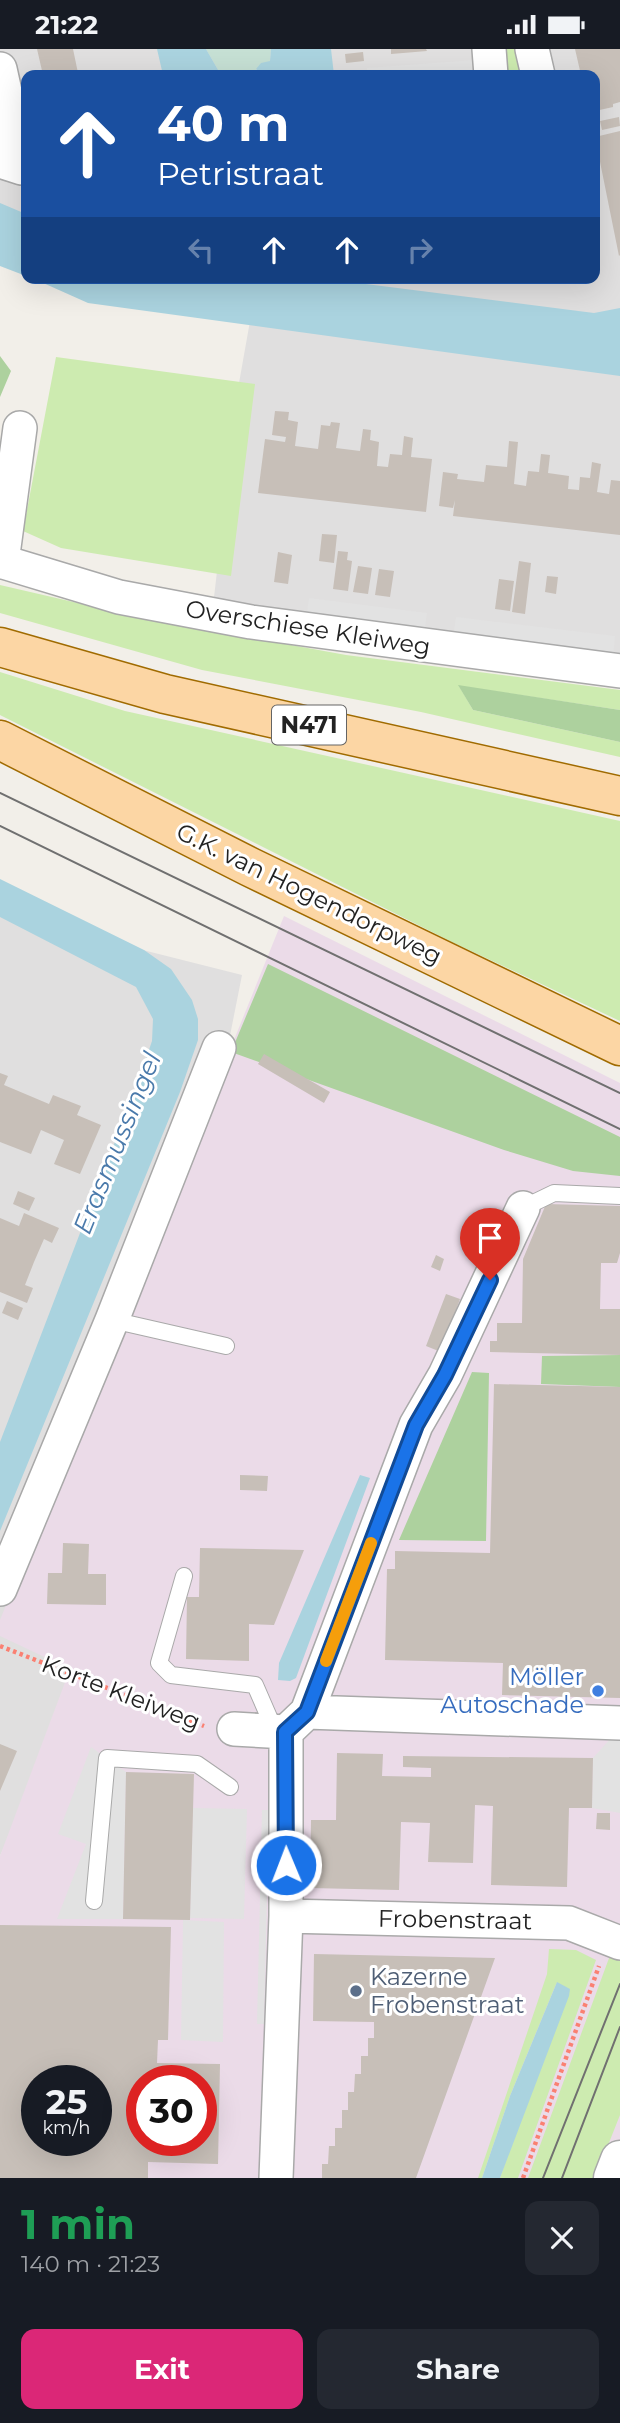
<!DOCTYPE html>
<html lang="en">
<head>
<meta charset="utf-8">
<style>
	:root { --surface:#171b24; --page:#242831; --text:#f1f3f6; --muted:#9ea1a6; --accent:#db2777 }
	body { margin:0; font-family:Montserrat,sans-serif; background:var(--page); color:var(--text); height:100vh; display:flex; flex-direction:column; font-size:26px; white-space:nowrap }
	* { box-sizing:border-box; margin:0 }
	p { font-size:23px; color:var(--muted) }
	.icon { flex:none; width:38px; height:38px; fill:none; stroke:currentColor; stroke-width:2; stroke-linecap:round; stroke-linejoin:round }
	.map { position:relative; height:2129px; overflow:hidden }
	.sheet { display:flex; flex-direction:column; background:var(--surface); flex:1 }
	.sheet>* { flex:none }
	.top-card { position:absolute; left:21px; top:21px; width:579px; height:214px; border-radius:14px; box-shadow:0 7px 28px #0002; background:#1a4fa0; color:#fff; overflow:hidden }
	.speed { position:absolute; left:21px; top:2016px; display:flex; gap:14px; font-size:35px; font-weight:700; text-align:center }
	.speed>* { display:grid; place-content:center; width:91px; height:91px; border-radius:50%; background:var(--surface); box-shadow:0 7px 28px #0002; line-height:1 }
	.speed small { font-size:18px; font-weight:400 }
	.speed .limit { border:10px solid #d22; background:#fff; color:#111 }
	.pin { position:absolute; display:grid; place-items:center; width:60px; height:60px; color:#fff; margin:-72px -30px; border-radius:50% 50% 50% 0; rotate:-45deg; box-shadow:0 0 7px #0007 }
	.pin .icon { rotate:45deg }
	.me { position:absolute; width:77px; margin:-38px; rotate:359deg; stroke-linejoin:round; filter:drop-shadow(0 0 5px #0008) }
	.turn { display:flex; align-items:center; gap:24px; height:147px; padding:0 21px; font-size:32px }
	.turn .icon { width:91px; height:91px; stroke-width:2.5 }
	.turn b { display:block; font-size:49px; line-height:60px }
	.lanes { display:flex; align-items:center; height:66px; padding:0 21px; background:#0003; justify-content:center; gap:35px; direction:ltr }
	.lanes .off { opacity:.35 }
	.round { display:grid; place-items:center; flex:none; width:74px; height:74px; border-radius:14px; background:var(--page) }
	.summary { display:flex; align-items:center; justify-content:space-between; height:119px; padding:0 21px }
	h1 { font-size:42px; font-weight:700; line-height:52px; color:#1e9e55 }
	.action { display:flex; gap:14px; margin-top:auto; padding:14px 21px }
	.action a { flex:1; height:80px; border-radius:14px; background:var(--accent); color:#fff; font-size:28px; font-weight:700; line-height:80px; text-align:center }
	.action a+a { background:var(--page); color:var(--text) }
	.status { display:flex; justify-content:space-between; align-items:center; height:49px; padding:0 35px; background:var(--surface); direction:ltr }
	.status svg { height:19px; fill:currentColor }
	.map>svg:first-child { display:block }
	.residential { fill:#e0dfdf }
	.industrial { fill:#ebdbe8; fill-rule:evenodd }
	.grass { fill:#cdebb0 }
	.forest { fill:#add19e }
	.wetland { fill:#c6e0d4 }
	.parking { fill:#e2e2e2 }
	.water { fill:#aad3df }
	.building { fill:#c7bfb8; fill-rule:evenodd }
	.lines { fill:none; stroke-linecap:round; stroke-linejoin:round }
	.service-casing { stroke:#a9a9a9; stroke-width:18 }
	.minor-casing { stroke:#a9a9a9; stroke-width:36 }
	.tertiary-casing { stroke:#a9a9a9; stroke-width:41 }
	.primary-casing { stroke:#a06b00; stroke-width:41 }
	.path { stroke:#fa8072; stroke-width:4.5; stroke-dasharray:3.5 3.5; stroke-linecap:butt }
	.service { stroke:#fff; stroke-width:16 }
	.minor { stroke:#fff; stroke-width:33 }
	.tertiary { stroke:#fff; stroke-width:38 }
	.primary { stroke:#fcd6a4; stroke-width:38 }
	.tram { stroke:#707070; stroke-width:2 }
	.route-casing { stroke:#114b97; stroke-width:18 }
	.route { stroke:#1a73e8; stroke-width:12 }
	.slow { stroke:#f59e0b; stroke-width:12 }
	.shop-dot { fill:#3f7fe0; stroke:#fff; stroke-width:2.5 }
	.service-dot { fill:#5c6f8a; stroke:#fff; stroke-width:2.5 }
	.labels { text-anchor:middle; stroke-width:6; stroke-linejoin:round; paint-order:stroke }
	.shield { fill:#fff; stroke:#646464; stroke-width:2 }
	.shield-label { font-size:23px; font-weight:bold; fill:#222 }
	.street-label { font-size:24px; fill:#222; stroke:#fff }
	.shop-label { font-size:24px; fill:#366cbe; stroke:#fff; text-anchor:end }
	.service-label { font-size:24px; fill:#4e5e75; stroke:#fff; text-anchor:start }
	.water-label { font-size:26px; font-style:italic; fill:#4a7aab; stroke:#fff }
</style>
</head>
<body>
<div class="status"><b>21:22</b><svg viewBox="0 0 49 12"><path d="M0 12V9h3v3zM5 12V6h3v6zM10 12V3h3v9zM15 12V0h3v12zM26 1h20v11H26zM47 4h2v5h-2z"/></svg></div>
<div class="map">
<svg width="620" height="2129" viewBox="0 0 620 2129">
	<rect width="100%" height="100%" fill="#f2efe9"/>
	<path class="residential" d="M0,0H620V635L211,574L239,334L255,244L194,229H595V26H26V191L0,185Z
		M0,865L242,926L119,1547L0,1807Z"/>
	<path class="industrial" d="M284,867L620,1034V2129H0V1807L70,1620L0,1587V1571ZM37,2032H96V2091H37ZM142,2032H201V2091H142Z"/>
	<path class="grass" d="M500,0H519L524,26H502Z
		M56,308L255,335L231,527L61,499L23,482Z
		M0,536L147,570L346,606L620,641V661L459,637L473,661L620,693V708L421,663L202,621L0,564Z
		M0,623L125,662L620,772V972L452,893L0,666Z
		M549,1900L576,1901L596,1911L518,2129H500L524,2058L557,1933L510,2047L482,2129H478L547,1925Z
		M612,1901L620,1906V2066L595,2129H528Z"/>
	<path class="forest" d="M0,307L11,322L0,348Z
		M458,636L620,661V693L473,661Z
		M268,915L620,1088V1127L573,1122L504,1101L231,1003Z
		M620,1306V1338L541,1335L542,1307Z
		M472,1323L489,1324L486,1492L399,1491Z"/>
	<path class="wetland" d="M206,0H271L270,12L256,20L262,26H221Z"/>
	<path class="parking" d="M475,11L476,26H367V19Z
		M309,549L427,564L424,585L306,571Z
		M456,568L615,587L613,609L453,589Z
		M620,1679V1764L592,1759L593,1709Z
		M91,1698L126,1723L123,1870H57L86,1795L58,1785Z
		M193,1759L247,1760L244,1870L190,1869Z
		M262,1761H269L264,1975H257Z
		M183,1871L224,1873L223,1993L181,1991Z"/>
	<path class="water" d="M157,0H206L221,26H163Z
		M271,0H331L334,26H262L256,20L261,14L270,12Z
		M0,154L26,165V227L0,217Z
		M32,229H350V233L594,264L620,259V327L88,254Z
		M0,830L144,901L171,920L192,951L198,970V991L180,1043L0,1482V1393L139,1030L152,992L153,970L136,938L0,868Z
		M360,1426L370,1429L296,1629L290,1632L278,1631L279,1614Z
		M557,1933L570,1940L569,1947L500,2129H482L510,2047Z"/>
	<path class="building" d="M37,0H73L78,24L91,21L92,26H43Z
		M391,0H426L427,2L391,5Z
		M575,0H620V53L613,55V58L595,62V26H581Z
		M363,3L364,12L346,14L345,5Z
		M619,68L620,77L602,81L600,72Z
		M620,82V206L619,207L595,88Z
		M443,229H462V234L443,235Z
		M275,362L289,363L288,371L298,373L295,397L318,400L321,376L330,377L331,373L340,374L336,399L360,402L363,380L371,381L370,391L379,393L377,417L388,418L390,405L402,406L404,387L413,389L411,408L432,410L426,463L258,444L265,390L285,393L286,388L272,386Z
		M509,392L518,393L514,435L526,437L528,422L539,423L541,405L550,406L548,424L569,427L568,440L579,441L580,428L590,429L592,413L601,415L597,443L609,445L611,431L620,432V486L453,467L455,451L453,459L439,457L443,423L458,425L457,430L484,433L486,416L507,418Z
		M322,485L337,486L334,514L319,512Z
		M338,502L348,503L347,511L352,512L348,542L333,540Z
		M278,503L292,506L288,535L274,533Z
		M519,512L531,514L525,565L512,563Z
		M358,517L372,519L368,545L353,543Z
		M379,520L394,522L390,548L375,546Z
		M547,527L558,528L556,545L545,543Z
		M499,530L514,532L510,562L495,560Z
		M264,1005L330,1043L324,1054L258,1015Z
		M0,1024L8,1027L4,1036L49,1055L53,1046L81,1057L77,1066L101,1076L80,1125L54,1115L64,1091L41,1081L31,1105L0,1093Z
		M18,1142L35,1149L29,1162L13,1155Z
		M546,1155L620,1157V1204L617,1214H601L600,1260H620V1306L490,1303V1292H497V1274H522L523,1210Z
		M24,1164L59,1179L52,1194L44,1190L34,1213L25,1236L33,1239L27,1254L0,1243V1169L19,1177Z
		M436,1206L444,1210L440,1222L431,1218Z
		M446,1245L460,1250L441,1303L426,1297Z
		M7,1252L23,1259L18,1271L2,1264Z
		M494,1335L620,1338V1649L502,1646L503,1614L385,1611L387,1520H395V1502L490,1504Z
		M240,1426L268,1427L267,1442L240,1441Z
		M63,1494L89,1495L88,1525H106V1556L47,1555L48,1524H62Z
		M200,1499L304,1501L274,1576L249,1575V1612L186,1610L187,1548H199Z
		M0,1695L17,1702L0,1742Z
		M337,1704L383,1705L382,1727L431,1728V1719L403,1718V1707L593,1709L592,1759H569L567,1838L491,1836L493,1757L475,1756L473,1814L428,1813L430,1774L401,1773L399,1841L310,1839L311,1771H336Z
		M126,1723L194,1725L190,1871L123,1870Z
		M597,1764H610V1781L596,1780Z
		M0,1876L171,1878L168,1991H158L157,2014L220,2015L218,2115L148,2113V2129H0ZM37,2032H96V2091H37ZM142,2032H201V2091H142Z
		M314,1905L495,1909L416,2129H322V2115H328L329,2097H335V2079H342V2061H348V2043H354L355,2025H361V2007H368V1989H374V1973L313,1972Z"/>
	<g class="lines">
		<defs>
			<path id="service" d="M523,1159L554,1144L620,1147
				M112,1271L226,1297
				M184,1527L159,1614L171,1626L255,1636L275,1682
				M94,1852L107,1709L197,1715L230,1738"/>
			<path id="minor" d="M489,0L491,26
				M532,0L538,26
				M0,20L22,119L0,112
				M0,512L119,548L251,573L620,622
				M2,513L20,379
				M0,1540L112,1271L219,999
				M307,1663L416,1376L445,1326L523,1159
				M234,1680L286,1683
				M286,1867L569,1874L620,1894
				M276,2129L286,1867V1683L307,1663L620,1674"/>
			<path id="tertiary" d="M613,2129L620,2111"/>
			<path id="primary" d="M0,598L165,645L620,747
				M0,691L250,818L620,997"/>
		</defs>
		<use href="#service" class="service-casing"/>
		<use href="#minor" class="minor-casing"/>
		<use href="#tertiary" class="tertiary-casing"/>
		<use href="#primary" class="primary-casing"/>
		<path class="path" d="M0,1597L204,1677
			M523,2129L599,1917"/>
		<use href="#service" class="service"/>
		<use href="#minor" class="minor"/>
		<use href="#tertiary" class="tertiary"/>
		<use href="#primary" class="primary"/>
		<path class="tram" d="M0,744L620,1044
			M0,777L620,1080
			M543,2129L620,1935
			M562,2129L620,1978"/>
	</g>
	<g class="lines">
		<defs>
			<path id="route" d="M286,1816L285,1683L307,1663L416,1376L445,1326L490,1231"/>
		</defs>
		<use href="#route" class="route-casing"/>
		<use href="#route" class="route"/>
		<path class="slow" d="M326,1612L371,1494"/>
	</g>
	<circle class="shop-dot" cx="598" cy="1642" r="7"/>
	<circle class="service-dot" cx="356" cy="1942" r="7"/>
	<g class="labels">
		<rect class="shield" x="272" y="656.5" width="74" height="39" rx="5"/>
		<g class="shield-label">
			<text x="309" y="684">N471</text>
		</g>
		<g class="street-label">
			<text transform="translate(308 579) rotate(9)" y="8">Overschiese Kleiweg</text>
			<text transform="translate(309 845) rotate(26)" y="8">G.K. van Hogendorpweg</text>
			<text transform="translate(121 1644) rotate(21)" y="8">Korte Kleiweg</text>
			<text transform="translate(455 1871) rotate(1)" y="8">Frobenstraat</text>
		</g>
		<g class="shop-label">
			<text x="584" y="1636">Möller<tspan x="584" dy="28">Autoschade</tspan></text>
		</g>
		<g class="service-label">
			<text x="370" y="1936">Kazerne<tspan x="370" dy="28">Frobenstraat</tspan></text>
		</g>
		<g class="water-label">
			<text transform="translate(117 1094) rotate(-68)" y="9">Erasmussingel</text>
		</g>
	</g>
</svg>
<div class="speed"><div>25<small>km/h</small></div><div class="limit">30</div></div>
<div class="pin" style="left:490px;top:1231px;background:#d93025"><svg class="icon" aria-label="arrive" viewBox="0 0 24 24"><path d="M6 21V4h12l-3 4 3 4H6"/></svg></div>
<svg class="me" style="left:286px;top:1816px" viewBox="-20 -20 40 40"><circle r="17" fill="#1a73e8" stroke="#fff" stroke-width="3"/><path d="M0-11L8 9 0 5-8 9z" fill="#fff"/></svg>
<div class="top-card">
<div class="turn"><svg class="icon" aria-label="ahead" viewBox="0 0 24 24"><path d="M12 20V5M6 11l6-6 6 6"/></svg><div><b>40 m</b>Petristraat</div></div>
<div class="lanes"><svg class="icon off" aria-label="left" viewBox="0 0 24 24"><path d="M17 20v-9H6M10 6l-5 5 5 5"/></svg><svg class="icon" aria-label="ahead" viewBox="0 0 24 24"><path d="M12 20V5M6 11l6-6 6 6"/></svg><svg class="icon" aria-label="ahead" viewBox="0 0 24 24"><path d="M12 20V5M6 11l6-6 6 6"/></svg><svg class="icon off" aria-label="right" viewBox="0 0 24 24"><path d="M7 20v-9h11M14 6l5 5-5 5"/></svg></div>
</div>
</div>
<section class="sheet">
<div class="summary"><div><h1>1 min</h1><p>140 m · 21:23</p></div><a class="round"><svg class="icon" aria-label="close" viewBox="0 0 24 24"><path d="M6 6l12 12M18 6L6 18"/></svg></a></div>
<div class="action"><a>Exit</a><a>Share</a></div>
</section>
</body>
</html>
